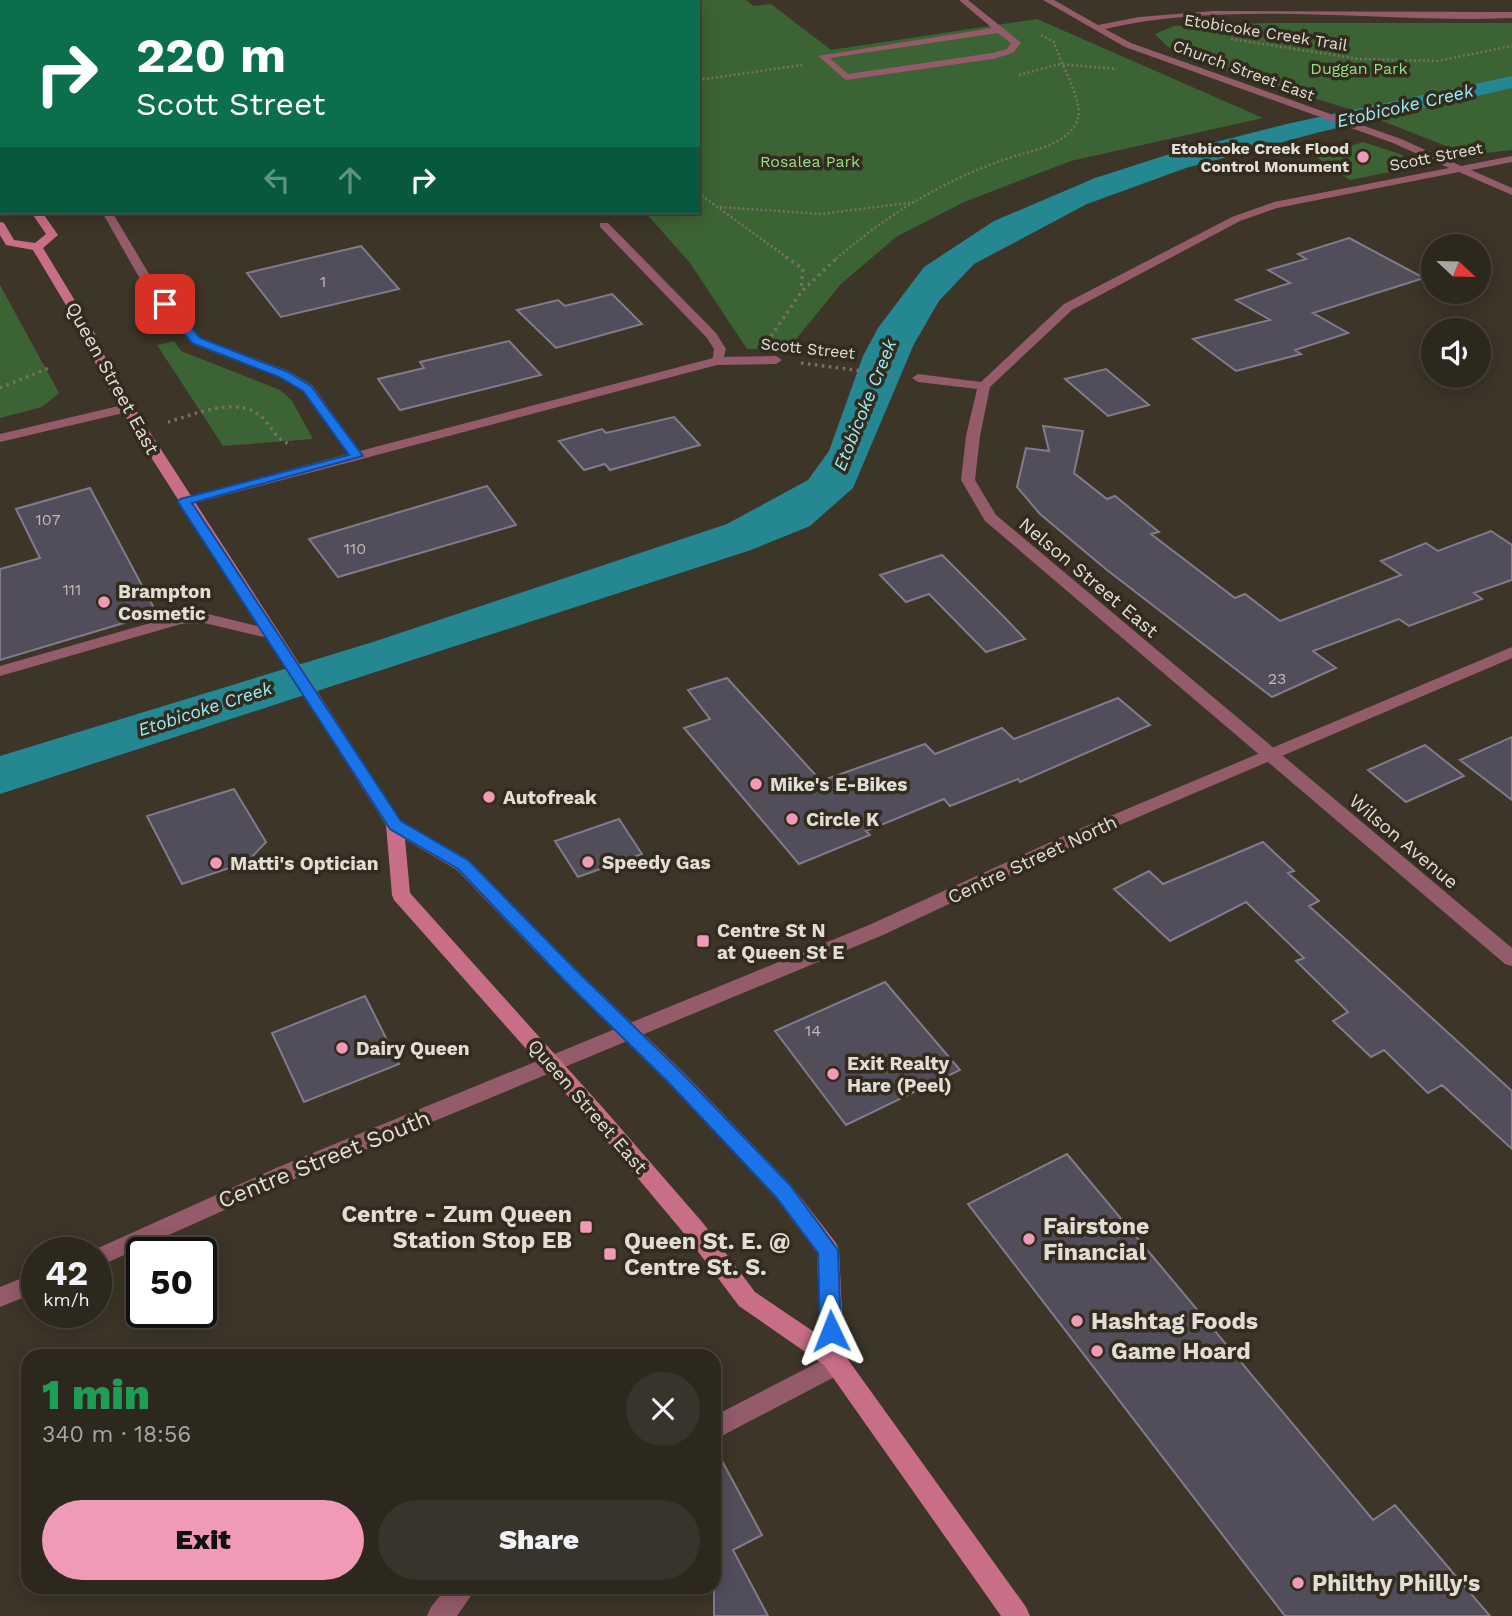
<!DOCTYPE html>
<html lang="en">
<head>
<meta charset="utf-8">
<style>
	:root { --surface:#2d281e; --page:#39342b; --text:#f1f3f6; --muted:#a7a6a4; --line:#48443c; --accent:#f09ab7 }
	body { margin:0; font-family:"Work Sans",sans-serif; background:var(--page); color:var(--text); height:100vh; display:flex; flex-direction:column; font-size:26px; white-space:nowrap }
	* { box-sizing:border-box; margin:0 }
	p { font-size:23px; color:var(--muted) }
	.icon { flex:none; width:38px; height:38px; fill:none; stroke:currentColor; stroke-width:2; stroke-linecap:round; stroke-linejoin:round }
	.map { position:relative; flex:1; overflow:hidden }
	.panel { position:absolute; left:21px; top:1349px; width:700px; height:245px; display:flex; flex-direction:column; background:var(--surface); border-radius:21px; box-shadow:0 4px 18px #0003,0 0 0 2px var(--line) }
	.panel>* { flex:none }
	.hud { position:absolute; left:0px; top:0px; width:700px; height:214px; box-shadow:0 4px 18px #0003,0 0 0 2px var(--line); background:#0b6e4f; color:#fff; overflow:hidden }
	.needle { width:46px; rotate:112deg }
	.fabs { position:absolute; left:1421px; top:234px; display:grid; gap:14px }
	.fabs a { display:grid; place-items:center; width:70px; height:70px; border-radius:50%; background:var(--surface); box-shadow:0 4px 18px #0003,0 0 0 2px var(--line); font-size:35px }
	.speed { position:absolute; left:21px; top:1237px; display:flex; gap:14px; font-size:35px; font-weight:700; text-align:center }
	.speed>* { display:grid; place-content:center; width:91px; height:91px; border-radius:50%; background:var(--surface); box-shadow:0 4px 18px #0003,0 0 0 2px var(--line); line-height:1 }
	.speed small { font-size:18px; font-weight:400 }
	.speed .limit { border:4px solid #111; border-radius:10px; background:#fff; color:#111 }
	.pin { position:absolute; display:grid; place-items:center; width:60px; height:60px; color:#fff; margin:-30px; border-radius:14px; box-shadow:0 4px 10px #0006 }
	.me { position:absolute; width:77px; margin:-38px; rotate:358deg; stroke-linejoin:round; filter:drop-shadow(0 0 5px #0008) }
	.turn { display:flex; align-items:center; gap:24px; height:147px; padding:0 21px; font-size:32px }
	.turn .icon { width:91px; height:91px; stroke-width:2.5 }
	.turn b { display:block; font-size:49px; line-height:60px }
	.lanes { display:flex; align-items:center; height:66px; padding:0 21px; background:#0003; justify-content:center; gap:35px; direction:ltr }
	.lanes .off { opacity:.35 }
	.round { display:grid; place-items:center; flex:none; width:74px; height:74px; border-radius:37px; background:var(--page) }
	.head { display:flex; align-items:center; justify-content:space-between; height:119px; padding:0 21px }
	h1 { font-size:42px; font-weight:800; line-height:52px; color:#1e9e55 }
	.button { display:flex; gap:14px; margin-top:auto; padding:14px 21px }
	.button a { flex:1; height:80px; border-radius:42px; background:var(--accent); color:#111; font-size:28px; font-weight:800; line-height:80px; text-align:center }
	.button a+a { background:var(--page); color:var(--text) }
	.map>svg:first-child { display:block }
	.green { fill:#3c6334 }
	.water { fill:#248792 }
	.building { fill:#524d5b; stroke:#827b8b; stroke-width:2 }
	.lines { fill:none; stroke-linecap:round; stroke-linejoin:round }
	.path-far1 { stroke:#777166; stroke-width:2.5; stroke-dasharray:2 2.5; stroke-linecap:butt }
	.path { stroke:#777166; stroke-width:3.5; stroke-dasharray:2.5 4.5; stroke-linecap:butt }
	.service { fill:#945b6a; fill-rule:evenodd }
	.minor { fill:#945b6a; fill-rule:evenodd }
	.tertiary { fill:#945b6a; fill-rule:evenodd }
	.secondary { fill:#c86e87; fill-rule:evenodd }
	.rail { stroke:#aca79d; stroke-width:2.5; stroke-dasharray:6 2.5; stroke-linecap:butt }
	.route { fill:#1a73e8; stroke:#114b97; stroke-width:2 }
	.poi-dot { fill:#f09ab7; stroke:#322b1e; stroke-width:2.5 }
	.labels { text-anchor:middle; stroke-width:7; stroke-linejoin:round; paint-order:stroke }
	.far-street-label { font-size:16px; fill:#e2ded5; stroke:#322b1e }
	.far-park-label { font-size:16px; fill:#94de86; stroke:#322b1e }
	.far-poi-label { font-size:16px; font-weight:bold; fill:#e2ded5; stroke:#322b1e; text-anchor:end }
	.number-label { font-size:16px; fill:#bebab6 }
	.far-water-label { font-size:18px; font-style:italic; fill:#98edf8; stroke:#322b1e }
	.street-label { font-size:19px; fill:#e2ded5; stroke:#322b1e }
	.poi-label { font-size:19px; font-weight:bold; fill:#e2ded5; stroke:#322b1e; text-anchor:start }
	.near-street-label { font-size:23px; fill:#e2ded5; stroke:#322b1e }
	.near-poi-label { font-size:23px; font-weight:bold; fill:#e2ded5; stroke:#322b1e; text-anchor:start }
</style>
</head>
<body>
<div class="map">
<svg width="1512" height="1616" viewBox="0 0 1512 1616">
	<rect width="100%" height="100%" fill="#3c3528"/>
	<path class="green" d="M616,0H746L753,6L771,4L831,50L1037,19L1263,118L1071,161L964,202L896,237L841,284L788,349H747L690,263L645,212H698V2Z
		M1270,23H1512V150L1469,155L1362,113L1230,72L1168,47L1155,34L1174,26Z
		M1363,142L1400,154L1411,162L1410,165L1395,171L1350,180L1316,157Z
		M0,285L59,393L42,407L0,418Z
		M174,341L181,351L280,390L292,401L313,439L223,446L157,345Z"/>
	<path class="water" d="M1512,76V88L1320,132L1186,168L1087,204L974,264L939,301L914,344L853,488L810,526L751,550L0,794V756L373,642L727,524L808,480L829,451L863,356L878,328L924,267L994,221L1095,178L1176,152L1291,123Z"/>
	<path class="building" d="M1349,238L1424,278L1313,313L1348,333L1295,350L1301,354L1236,371L1193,339L1270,320L1236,300L1290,283L1268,270L1306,259L1298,254Z
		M361,246L399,289L281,317L247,273Z
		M612,294L642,324L556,348L517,310L558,300L565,306Z
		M509,341L541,375L400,410L378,379L424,368L420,362Z
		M1106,369L1149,405L1108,416L1065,379Z
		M674,417L700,445L610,470L605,464L584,470L559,441L602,429L606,433Z
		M1043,426L1083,431L1074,473L1107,499L1115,496L1159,532L1151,534L1235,598L1245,594L1280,621L1401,575L1381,561L1426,543L1438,551L1491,531L1512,545V580L1474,593L1482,599L1409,626L1399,619L1313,651L1336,668L1272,697L1107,570L1040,514L1017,487L1026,448L1049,451Z
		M487,486L516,525L338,577L309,539Z
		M90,488L154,608L135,614L137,619L0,660V569L40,558L16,509Z
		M942,555L1006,619L1025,639L986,652L929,594L906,602L880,575Z
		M727,678L821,781L925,744L935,754L1002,728L1014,739L1118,698L1150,725L1020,782L1018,779L950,806L944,799L866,831L870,835L799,864L684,728L710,719L688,690Z
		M1512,737V800L1460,760Z
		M1425,745L1464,776L1406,802L1368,770Z
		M234,789L266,842L247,862L182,884L147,816Z
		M619,819L642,854L578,877L555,841Z
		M1263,842L1294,871L1288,873L1319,901L1309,906L1512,1091V1149L1442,1085L1428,1093L1384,1050L1371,1057L1333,1021L1348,1012L1296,961L1304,958L1246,902L1170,941L1114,889L1149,871L1163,884Z
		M885,982L960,1070L846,1125L775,1031Z
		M365,996L399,1064L304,1102L272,1033Z
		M1067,1154L1373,1520L1395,1505L1490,1616H1285L968,1204Z
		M714,1446L762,1535L733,1550L768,1616H714Z"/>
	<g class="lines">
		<path class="path-far1" d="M1231,39L1359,59L1437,61L1512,46
			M1019,75L1060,64L1117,69
			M698,80L802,65
			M698,193L789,259
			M720,207L821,214L915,202
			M836,259C888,213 956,173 1022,154C1042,149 1072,140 1078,118C1083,101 1059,60 1054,42L1039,34"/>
		<path class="path" d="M786,257L803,269L801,289
			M771,336L802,291L838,257
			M801,363L893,375
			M0,388L51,367
			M168,422C196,414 240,394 264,419C274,430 276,440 292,445"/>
		<path class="service" d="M106,0H114L105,2Z
			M959,0H968L1019,41L1021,43L1013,53L993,59L846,80L818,56L992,28ZM998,33L1011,43L1007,49L992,53L848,74L830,58Z
			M2,31V37L0,38V32Z
			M600,223H608L716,333L726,349L722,364H712L714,349L707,338L600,227Z
			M204,613L278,631L280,634L272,639L204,623L181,624L0,676V666L175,616Z
			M836,1353L844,1356L848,1364L844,1372L714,1440V1416Z
			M447,1587H477L457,1616H427L431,1607Z"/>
		<path class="minor" d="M493,0H502L503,2H494Z
			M1043,0H1054L1098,25L1139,17L1213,11L1512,12V18L1475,19C1359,19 1217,2 1105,29L1131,43L1401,139L1461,166L1512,156V162L1471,170L1512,188V195L1459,172L1277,208L1240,221L1072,310L990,387L980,436L975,480L996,515L1512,948V966L1505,964L985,521L961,480L966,436L977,389L918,382L912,378L918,374L981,382L1064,304L1232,217L1274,202L1449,168L1393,143L1125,47Z
			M102,212H112L155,284L200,338L289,371L312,385L360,451L717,357L776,356L782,360L776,364L717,365L184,506L179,505V499L348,454L302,391L279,377L192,344L144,286Z
			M127,404L132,405V411L0,442V434Z"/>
		<path class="tertiary" d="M1512,647V658L1089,838L883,935L292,1180L104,1264L96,1267V1253H87L276,1168L869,925L1077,830Z
			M37,1272V1292L0,1307V1287Z"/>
		<path class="secondary" d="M0,148H2V157H0Z
			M31,212H42L58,235L43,248L97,337L111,372L401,821L469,860L579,972L682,1071L791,1185L836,1243L839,1250L844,1354L1026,1607L1030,1616H1001L824,1365L739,1306L687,1237L590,1121L394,900L392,895L386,825L133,429L99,372L85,337L33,250L6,245L0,235V222L4,223L14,240L35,243L46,234ZM405,839L457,870L565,982L668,1083L775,1197L817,1253L820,1336L755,1292L703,1223L604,1109L410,893Z"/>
		<path class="rail" d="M140,2L142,0
			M154,2L156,0
			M0,133L2,131
			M0,149L2,147"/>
	</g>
	<path class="route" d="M161,302H169L200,338L288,372L311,386L363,456L192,503L401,821L469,861L578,972L681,1072L790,1185L838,1250L841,1331L838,1337L831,1340L823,1337L820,1331L818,1253L776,1197L668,1082L565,981L458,869L390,829L178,502L180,499L349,455L303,391L279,377L192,343L161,306Z"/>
	<g class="poi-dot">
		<circle cx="1363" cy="157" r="7"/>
		<circle cx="104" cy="602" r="7"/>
		<circle cx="756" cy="784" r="7"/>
		<circle cx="489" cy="797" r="7"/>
		<circle cx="792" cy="819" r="7"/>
		<circle cx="588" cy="862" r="7"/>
		<circle cx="216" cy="863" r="7"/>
		<rect x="696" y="934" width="14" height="14" rx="3.5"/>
		<circle cx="342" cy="1048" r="7"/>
		<circle cx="833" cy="1074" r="7"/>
		<rect x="579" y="1220" width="14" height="14" rx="3.5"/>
		<circle cx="1029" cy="1239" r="7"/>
		<rect x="603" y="1247" width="14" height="14" rx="3.5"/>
		<circle cx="1077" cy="1321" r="7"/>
		<circle cx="1097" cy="1351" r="7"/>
		<circle cx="1298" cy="1583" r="7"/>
	</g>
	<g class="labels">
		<g class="far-street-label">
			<text transform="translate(1266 32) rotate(9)" y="6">Etobicoke Creek Trail</text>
			<text transform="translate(1244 70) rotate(20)" y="6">Church Street East</text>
			<text transform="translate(1436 156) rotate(-11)" y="6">Scott Street</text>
			<text transform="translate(808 348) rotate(6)" y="6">Scott Street</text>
		</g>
		<g class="far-park-label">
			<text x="1359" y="74">Duggan Park</text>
			<text x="810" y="167">Rosalea Park</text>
		</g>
		<g class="far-poi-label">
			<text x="1349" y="154">Etobicoke Creek Flood<tspan x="1349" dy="18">Control Monument</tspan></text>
		</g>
		<g class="number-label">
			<text x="323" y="287">1</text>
			<text x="48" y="525">107</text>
			<text x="355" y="554">110</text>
			<text x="72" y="595">111</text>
			<text x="1277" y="684">23</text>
			<text x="813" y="1036">14</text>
		</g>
		<g class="far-water-label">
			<text transform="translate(1405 106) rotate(-13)" y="6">Etobicoke Creek</text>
			<text transform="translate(865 405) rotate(-68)" y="6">Etobicoke Creek</text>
			<text transform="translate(205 709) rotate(-18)" y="6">Etobicoke Creek</text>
		</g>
		<g class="street-label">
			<text transform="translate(113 378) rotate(61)" y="7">Queen Street East</text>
			<text transform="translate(1089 577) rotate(40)" y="7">Nelson Street East</text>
			<text transform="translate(1404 841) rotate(40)" y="7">Wilson Avenue</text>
			<text transform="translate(1032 859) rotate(-25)" y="7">Centre Street North</text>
			<text transform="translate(588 1106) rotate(49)" y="7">Queen Street East</text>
		</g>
		<g class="poi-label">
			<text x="118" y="598">Brampton<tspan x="118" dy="22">Cosmetic</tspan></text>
			<text x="770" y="791">Mike's E-Bikes</text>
			<text x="503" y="804">Autofreak</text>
			<text x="806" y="826">Circle K</text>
			<text x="602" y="869">Speedy Gas</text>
			<text x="230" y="870">Matti's Optician</text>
			<text x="717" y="937">Centre St N<tspan x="717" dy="22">at Queen St E</tspan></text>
			<text x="356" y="1055">Dairy Queen</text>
			<text x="847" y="1070">Exit Realty<tspan x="847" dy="22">Hare (Peel)</tspan></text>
		</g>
		<g class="near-street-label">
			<text transform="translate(324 1159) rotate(-22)" y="8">Centre Street South</text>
		</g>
		<g class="near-poi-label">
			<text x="572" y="1222" text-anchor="end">Centre - Zum Queen<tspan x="572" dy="26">Station Stop EB</tspan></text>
			<text x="1043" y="1234">Fairstone<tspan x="1043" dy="26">Financial</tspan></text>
			<text x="624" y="1249">Queen St. E. @<tspan x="624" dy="26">Centre St. S.</tspan></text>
			<text x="1091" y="1329">Hashtag Foods</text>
			<text x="1111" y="1359">Game Hoard</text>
			<text x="1312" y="1591">Philthy Philly's</text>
		</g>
	</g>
</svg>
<div class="fabs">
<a><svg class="needle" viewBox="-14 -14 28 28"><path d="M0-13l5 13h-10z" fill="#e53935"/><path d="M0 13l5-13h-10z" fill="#a7a6a4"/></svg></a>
<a><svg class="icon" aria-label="sound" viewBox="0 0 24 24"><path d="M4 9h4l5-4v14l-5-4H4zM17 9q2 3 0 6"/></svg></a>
</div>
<div class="speed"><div>42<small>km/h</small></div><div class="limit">50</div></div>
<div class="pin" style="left:165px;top:304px;background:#d93025"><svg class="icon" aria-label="arrive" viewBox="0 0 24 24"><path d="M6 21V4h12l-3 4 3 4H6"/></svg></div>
<svg class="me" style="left:831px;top:1331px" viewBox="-20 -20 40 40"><path d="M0-17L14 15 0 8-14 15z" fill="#1a73e8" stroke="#fff" stroke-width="4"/></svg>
<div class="hud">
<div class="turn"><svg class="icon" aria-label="right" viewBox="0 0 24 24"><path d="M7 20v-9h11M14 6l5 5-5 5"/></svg><div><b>220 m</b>Scott Street</div></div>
<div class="lanes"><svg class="icon off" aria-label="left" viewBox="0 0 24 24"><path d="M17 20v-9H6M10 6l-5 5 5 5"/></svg><svg class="icon off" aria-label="ahead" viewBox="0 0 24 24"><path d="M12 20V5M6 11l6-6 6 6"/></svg><svg class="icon" aria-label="right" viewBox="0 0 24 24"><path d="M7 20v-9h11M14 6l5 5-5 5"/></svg></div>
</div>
<section class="panel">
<div class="head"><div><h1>1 min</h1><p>340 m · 18:56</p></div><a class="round"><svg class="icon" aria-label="close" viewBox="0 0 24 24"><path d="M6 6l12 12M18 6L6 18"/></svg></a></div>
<div class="button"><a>Exit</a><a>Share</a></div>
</section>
</div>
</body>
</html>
